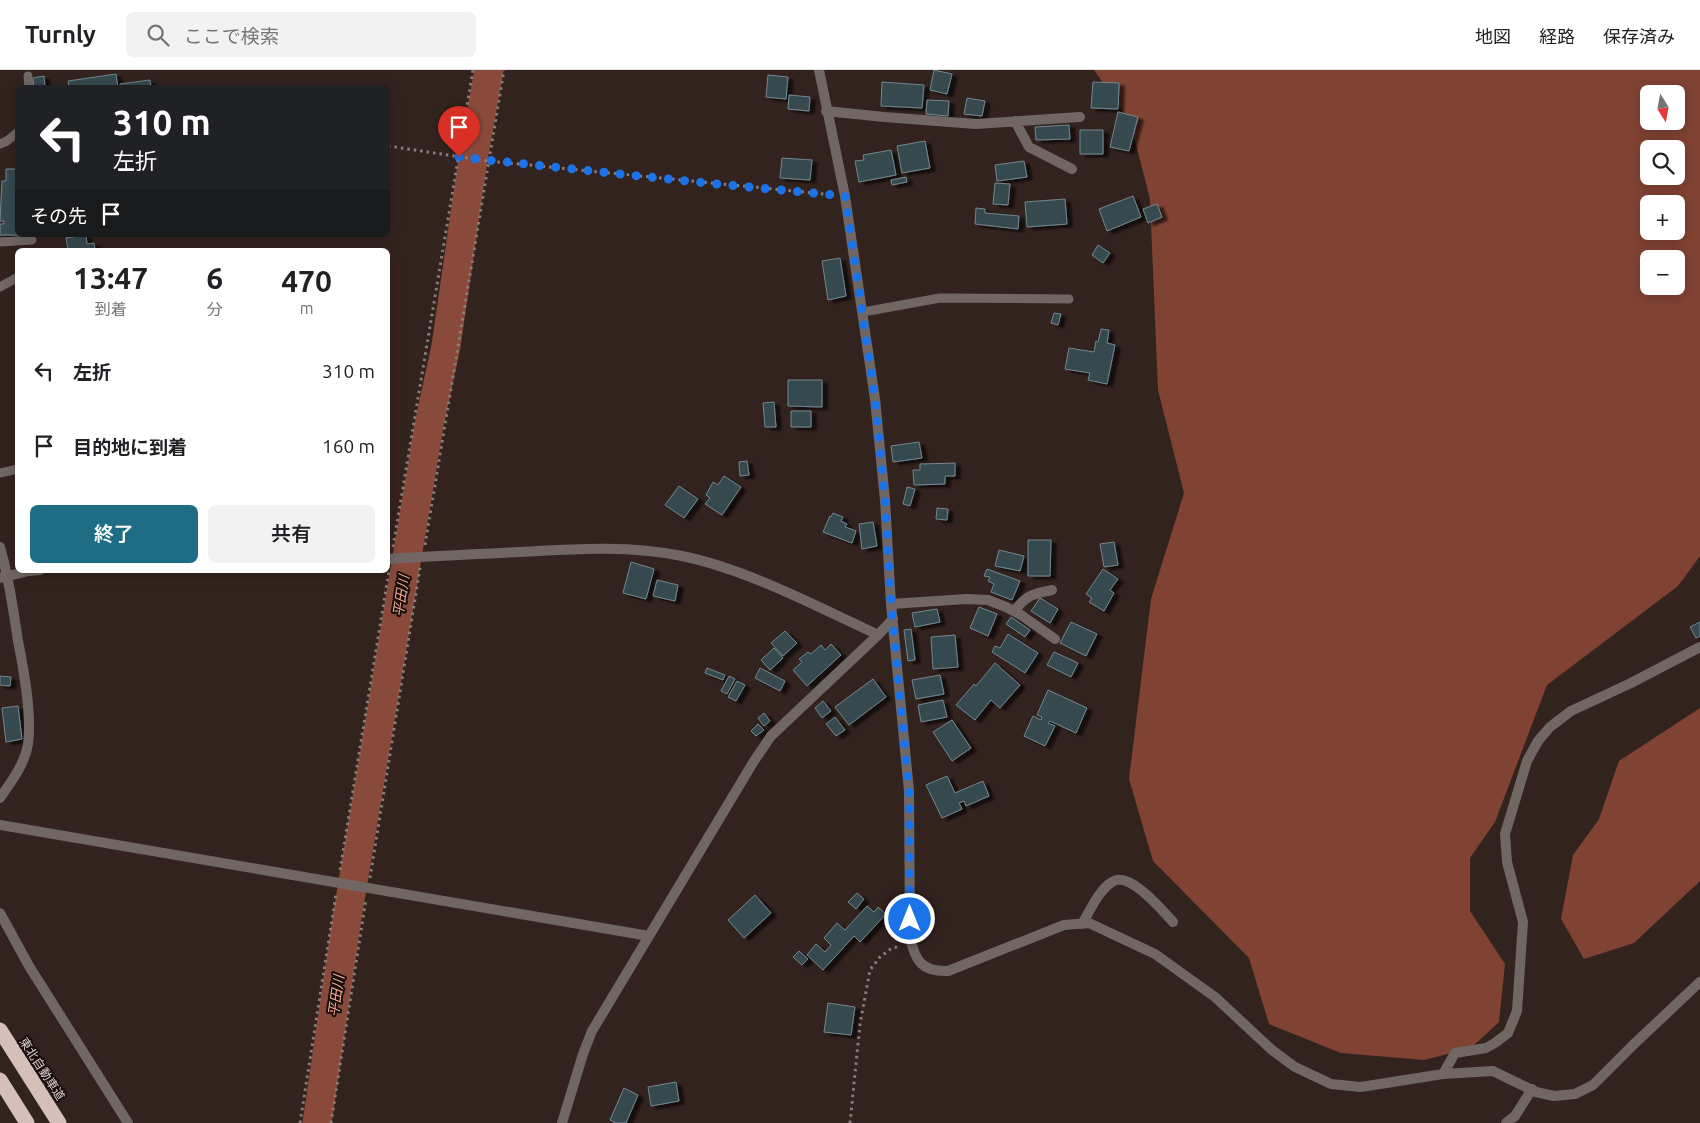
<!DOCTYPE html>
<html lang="ja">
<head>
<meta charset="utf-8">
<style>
	:root { --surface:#fff; --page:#f2f2f2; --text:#202124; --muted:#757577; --line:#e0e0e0; --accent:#1e6d85 }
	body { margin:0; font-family:Ubuntu,"Noto Sans JP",sans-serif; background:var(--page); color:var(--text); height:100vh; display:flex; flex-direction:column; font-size:19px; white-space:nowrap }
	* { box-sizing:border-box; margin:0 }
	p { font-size:16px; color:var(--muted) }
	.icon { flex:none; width:28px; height:28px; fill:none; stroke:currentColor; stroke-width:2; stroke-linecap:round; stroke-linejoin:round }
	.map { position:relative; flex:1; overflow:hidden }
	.side { position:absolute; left:15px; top:178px; width:375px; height:325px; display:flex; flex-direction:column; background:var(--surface); border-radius:8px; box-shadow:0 2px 12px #0003 }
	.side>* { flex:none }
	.banner { position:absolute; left:15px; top:15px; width:375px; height:152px; border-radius:8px; box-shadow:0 2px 12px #0003; background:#202124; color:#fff; overflow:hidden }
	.needle { width:32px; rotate:169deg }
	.tools { position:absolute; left:1640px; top:15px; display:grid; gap:10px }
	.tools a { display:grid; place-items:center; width:45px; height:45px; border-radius:8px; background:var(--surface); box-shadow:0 2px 12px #0003; font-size:25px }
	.pin { position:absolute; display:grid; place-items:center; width:42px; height:42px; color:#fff; margin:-51px -21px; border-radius:50% 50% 50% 0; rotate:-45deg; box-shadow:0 0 5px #0007 }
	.pin .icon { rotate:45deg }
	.me { position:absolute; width:55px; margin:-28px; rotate:0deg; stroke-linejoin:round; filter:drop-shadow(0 0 4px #0008) }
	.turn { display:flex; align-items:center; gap:18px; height:105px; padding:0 15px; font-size:22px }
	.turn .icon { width:65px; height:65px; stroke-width:2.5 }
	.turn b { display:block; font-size:35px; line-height:42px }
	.then { display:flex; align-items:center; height:48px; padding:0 15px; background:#0003; gap:10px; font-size:19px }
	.eta { display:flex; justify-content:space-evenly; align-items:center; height:85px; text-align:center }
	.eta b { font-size:30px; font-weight:600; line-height:35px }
	.primary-button { display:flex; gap:10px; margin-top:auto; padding:10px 15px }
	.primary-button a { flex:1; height:58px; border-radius:8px; background:var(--accent); color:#fff; font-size:20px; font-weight:600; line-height:58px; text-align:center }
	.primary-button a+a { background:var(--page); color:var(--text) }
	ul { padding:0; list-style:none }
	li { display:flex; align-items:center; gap:15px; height:75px; padding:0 15px }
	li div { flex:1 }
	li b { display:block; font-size:19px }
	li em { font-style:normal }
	header { display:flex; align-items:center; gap:30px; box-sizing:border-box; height:70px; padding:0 25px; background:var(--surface); border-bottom:1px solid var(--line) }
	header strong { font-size:24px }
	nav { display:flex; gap:28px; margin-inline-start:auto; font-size:18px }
	.search { width:350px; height:45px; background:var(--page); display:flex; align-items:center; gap:12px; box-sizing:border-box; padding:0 18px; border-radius:8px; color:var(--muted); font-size:19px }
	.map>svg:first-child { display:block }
	.forest { fill:#804233; fill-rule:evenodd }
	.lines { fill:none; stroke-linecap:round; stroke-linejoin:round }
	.river { stroke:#894a3b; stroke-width:29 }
	.building { fill:#354850; stroke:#738790; filter:url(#shadow) }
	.path { stroke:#8a7c78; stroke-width:3; stroke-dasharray:2.5 4; stroke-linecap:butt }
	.service { stroke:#706764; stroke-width:9 }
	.minor { stroke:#706764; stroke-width:10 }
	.tertiary { stroke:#706764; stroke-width:10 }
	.motorway { stroke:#d6bfb9; stroke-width:15 }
	.route { stroke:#1a73e8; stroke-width:9; stroke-dasharray:0 16.2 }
	.labels { text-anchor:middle; stroke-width:4; stroke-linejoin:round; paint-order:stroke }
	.street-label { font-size:12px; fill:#ddd1ce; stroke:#160e0c }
	.water-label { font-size:14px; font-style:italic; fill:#faac99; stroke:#160e0c }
</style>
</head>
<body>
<header>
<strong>Turnly</strong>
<div class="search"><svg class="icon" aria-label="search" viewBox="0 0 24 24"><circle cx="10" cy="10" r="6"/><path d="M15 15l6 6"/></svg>ここで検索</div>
<nav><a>地図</a><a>経路</a><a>保存済み</a></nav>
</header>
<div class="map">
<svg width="1700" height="1053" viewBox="0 0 1700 1053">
	<defs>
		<filter id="shadow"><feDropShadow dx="5.5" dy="3" stdDeviation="1" flood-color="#0009"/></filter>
	</defs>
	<rect width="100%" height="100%" fill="#33231e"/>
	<path class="forest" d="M1094,0H1700V486L1678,516L1547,615L1495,752L1470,788V841L1505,894L1499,952L1471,978L1424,990L1341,983L1269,954L1249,888L1153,791L1129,709L1151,529L1184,423L1158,320L1150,129L1130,51ZM1649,24H1676V51H1649ZM1649,79H1676V106H1649ZM1649,134H1676V161H1649ZM1649,189H1676V216H1649Z
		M1700,638V811L1634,873L1584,889L1561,849L1573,785L1599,749L1619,691Z"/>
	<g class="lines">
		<path class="river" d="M317,1053L347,848L429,355L446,276L473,89L489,0"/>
	</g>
	<path class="building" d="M934,0L952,4L947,24L930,20Z
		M116,4L118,18H69L68,11Z
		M768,5L788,7L786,29L766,27Z
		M44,6L45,18H34L33,8Z
		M150,10L151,18H121L120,14Z
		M882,12L924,15L922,38L881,36Z
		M1093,12L1119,13L1118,39L1091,38Z
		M789,25L810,27L809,41L788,39Z
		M967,28L985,31L982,46L964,44Z
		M927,30L949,31L948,46L926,44Z
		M1118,42L1138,47L1129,81L1110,77Z
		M1069,55L1070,69L1036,70L1035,57Z
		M1080,60H1103V84H1080Z
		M925,71L930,98L902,103L897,76Z
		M891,80L896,105L859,112L855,91L864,90L863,85Z
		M782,88L812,90L810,110L780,108Z
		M1024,91L1027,107L997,111L995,95Z
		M6,99H18L19,165H0V154H4V151H0L2,111H6Z
		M906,107L907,112L892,115L891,110Z
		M995,113L1010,114L1008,135L993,134Z
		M1133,126L1141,147L1107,161L1099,139Z
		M1065,129L1067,154L1027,157L1025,132Z
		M1157,134L1162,147L1148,153L1143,139Z
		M976,138L985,139V143L1019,146L1018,159L975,154Z
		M86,165L87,174L94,173L95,180H68L66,168Z
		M1098,175L1110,183L1103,193L1092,185Z
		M840,188L846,226L828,230L822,191Z
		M1054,243L1061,244L1058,255L1051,253Z
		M1101,259L1109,260L1107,273L1115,275L1107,314L1088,310L1090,303L1065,299L1069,278L1094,282L1096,271L1098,272Z
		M788,310H822V337L788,336Z
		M774,332L776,357H765L763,333Z
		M791,341H811V357H791Z
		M919,372L922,388L893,392L891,376Z
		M747,391L749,405L740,406L739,392Z
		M955,393V406H945V414L914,415L913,400H920V394Z
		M724,406L741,417L722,445L705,434L710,428L706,425L713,412L718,415Z
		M679,416L698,429L684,448L665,435Z
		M907,417L915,419L910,436L903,434Z
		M937,438L948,439L947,450L936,449Z
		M833,443L843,447L841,451L847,454L845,457L856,461L852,473L823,462L830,446L831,447Z
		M873,452L877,476L862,479L859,454Z
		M1028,470H1051L1050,506H1028Z
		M1114,472L1118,495L1104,497L1100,474Z
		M999,480L1024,486L1020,501L995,496Z
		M631,492L654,499L646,529L623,523Z
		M987,499L1020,511L1012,530L991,522L994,514L988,511L990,507L984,506Z
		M1103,499L1118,509L1110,520L1114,523L1104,541L1089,532L1092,528L1086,524Z
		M657,510L678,515L675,531L653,526Z
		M1040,528L1058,539L1050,553L1031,541Z
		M979,537L997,544L988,566L970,558Z
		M937,539L940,552L915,557L912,543Z
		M1011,547L1030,560L1025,567L1006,554Z
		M1071,552L1097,564L1086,586L1060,573Z
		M1700,552V566L1696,568L1690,557Z
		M911,559L915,590L908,591L904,560Z
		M785,561L797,573L783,586L771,573Z
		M1008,564L1038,583L1025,603L992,582L995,576L1000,578Z
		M955,565L958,597L933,599L931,567Z
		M831,574L841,585L807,616L793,600L802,592L799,589L808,582L811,584L821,575L825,580Z
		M774,578L783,588L770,600L761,590Z
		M1054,582L1078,593L1071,607L1047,595Z
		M995,593L1020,615L1000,638L991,630L975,650L956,635L974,614L976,616Z
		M707,598L725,605L723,610L705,603Z
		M760,598L785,611L780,621L755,608Z
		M940,605L944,624L916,629L912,610Z
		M0,606L11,607L10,616L0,615Z
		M729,606L735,609L727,624L721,621Z
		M873,609L886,627L849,655L835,637Z
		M737,611L745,615L736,631L728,627Z
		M1048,620L1087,638L1076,663L1050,651L1048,653L1055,656L1045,676L1024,666L1033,646L1041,650L1042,647L1037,645Z
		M943,630L947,647L921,652L918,635Z
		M823,631L831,641L822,648L815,638Z
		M18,636L22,669L6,672L2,638Z
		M764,643L770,651L764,656L758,648Z
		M835,647L845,660L836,666L826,654Z
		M952,650L971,678L952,691L933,662Z
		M758,654L764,660L756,666L751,661Z
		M947,706L955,723L983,711L989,726L966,736L964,731L959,733L962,739L942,748L926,715Z
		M857,823L864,829L856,839L848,832Z
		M755,825L771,843L744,868L728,850Z
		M867,836L874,842L878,837L886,844L860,872L854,866L823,900L807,885L816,874L825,882L831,875L824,868L837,853L845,860Z
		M799,881L808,889L802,895L793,887Z
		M828,933L855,937L851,965L824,962Z
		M676,1012L679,1031L651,1036L648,1017Z
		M624,1018L638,1025L626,1053H616L610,1050Z"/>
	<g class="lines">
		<path class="path" d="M388,76L488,91L834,125
			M425,475L504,0
			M393,477L473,0
			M340,800L389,501
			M370,808L420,498
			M300,1053L336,824
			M331,1053L366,829
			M850,1053L860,954L870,900L880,887L892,878L901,876"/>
		<path class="service" d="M28,6L29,18
			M0,74L7,71L18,62
			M0,172L32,170
			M0,217L18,207
			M863,242L940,228L1069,229
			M0,403L18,399"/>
		<path class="minor" d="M826,41L884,47L976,54L1080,47
			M1015,51L1029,77L1072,99
			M0,477C9,507 13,539 18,571C24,601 32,644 28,674C25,694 11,712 0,728
			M388,489C432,486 476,484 520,482C574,479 628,475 682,486C746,499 819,537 878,565
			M0,508L29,501L40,500
			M891,534L966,529L988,530L1006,537L1021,545L1055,569
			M1014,541C1027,525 1032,524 1052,520
			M0,755L649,866
			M0,843L29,896L128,1053
			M1082,854C1090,841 1098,821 1112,812C1129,800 1162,840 1173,852
			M1443,1004L1455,983L1486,978L1495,973L1508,963L1517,941L1523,852L1507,792L1505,764L1527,691L1538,671L1550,657L1571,641L1631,613L1700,577
			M562,1053L583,984L592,961L754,691L771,666L878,565L893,549
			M1506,1053L1515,1046L1532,1019"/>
		<path class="tertiary" d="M819,0L845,126L875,329L885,430L891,534L909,721L910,867C915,891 922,902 948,901L1064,855L1089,853L1155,884L1215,927L1272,980L1295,997L1331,1014L1361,1017L1443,1004L1493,1001L1536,1022L1554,1026L1575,1024L1593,1015L1633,975L1700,912"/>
		<path class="motorway" d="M0,960L59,1053
			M0,1010L27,1053"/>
	</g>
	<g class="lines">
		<path class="route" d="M459,87L706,113L845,126L875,329L885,430L891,534L909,721L910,849"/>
	</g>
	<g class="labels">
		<g class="street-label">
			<text transform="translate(42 999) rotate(57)" y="4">東北自動車道</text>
		</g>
		<g class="water-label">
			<text transform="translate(401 526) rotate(-81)" y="5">平田川</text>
			<text transform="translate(336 926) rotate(-82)" y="5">平田川</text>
		</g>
	</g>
</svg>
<div class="tools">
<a><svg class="needle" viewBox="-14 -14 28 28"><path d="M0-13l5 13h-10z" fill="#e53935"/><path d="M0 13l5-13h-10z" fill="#757577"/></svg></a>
<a><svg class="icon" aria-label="search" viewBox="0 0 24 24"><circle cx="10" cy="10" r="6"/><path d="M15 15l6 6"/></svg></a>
<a>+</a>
<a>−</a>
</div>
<div class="pin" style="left:459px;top:87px;background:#d93025"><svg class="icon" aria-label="arrive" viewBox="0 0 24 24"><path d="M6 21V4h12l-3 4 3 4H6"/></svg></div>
<svg class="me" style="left:910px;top:849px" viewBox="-20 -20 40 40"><circle r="17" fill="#1a73e8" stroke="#fff" stroke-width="3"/><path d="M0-11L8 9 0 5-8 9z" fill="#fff"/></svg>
<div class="banner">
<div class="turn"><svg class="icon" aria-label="left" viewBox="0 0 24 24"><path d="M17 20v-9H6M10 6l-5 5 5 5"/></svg><div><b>310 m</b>左折</div></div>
<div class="then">その先<svg class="icon" aria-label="arrive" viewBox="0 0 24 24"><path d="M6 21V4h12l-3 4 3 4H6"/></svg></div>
</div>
<section class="side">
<div class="eta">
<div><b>13:47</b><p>到着</p></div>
<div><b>6</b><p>分</p></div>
<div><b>470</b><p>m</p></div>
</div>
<ul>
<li><svg class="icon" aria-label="left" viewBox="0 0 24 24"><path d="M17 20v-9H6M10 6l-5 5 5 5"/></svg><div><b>左折</b></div><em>310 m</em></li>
<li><svg class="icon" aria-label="arrive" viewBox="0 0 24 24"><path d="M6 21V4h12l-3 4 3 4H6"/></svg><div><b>目的地に到着</b></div><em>160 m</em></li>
</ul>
<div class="primary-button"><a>終了</a><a>共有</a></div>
</section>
</div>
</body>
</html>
